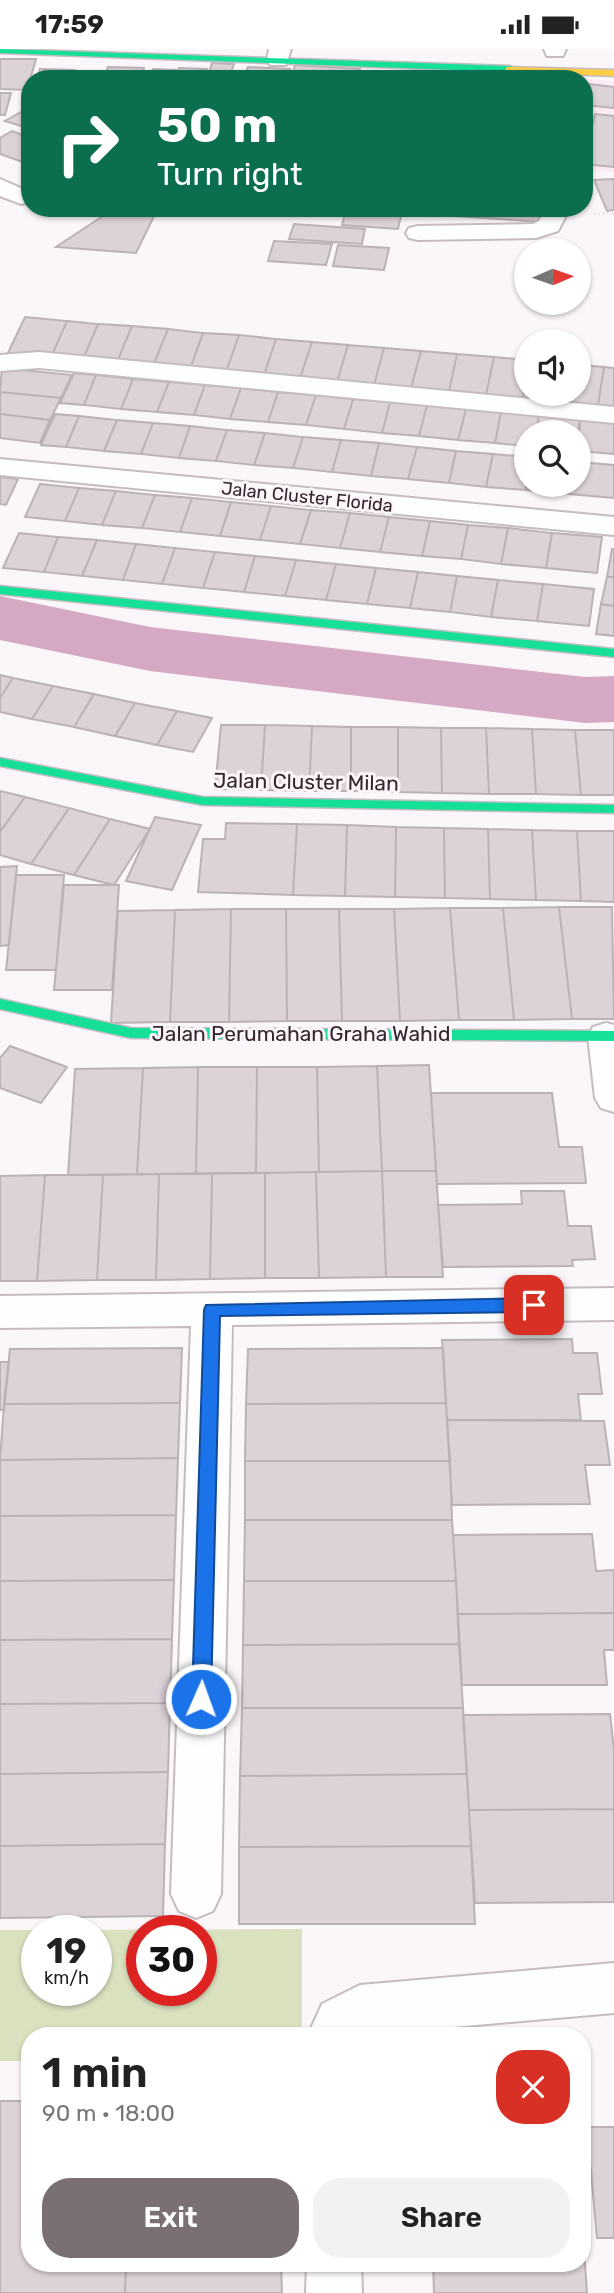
<!DOCTYPE html>
<html lang="en">
<head>
<meta charset="utf-8">
<style>
	:root { --surface:#fff; --page:#f2f2f2; --text:#222; --muted:#767676; --accent:#796f75 }
	body { margin:0; font-family:Rubik,sans-serif; background:var(--page); color:var(--text); height:100vh; display:flex; flex-direction:column; font-size:26px; white-space:nowrap }
	* { box-sizing:border-box; margin:0 }
	p { font-size:23px; color:var(--muted) }
	.icon { flex:none; width:38px; height:38px; fill:none; stroke:currentColor; stroke-width:2; stroke-linecap:round; stroke-linejoin:round }
	.map { position:relative; flex:1; overflow:hidden }
	.details { position:absolute; left:21px; top:1978px; width:570px; height:245px; display:flex; flex-direction:column; background:var(--surface); border-radius:28px; box-shadow:0 2px 5px #0004 }
	.details>* { flex:none }
	.banner { position:absolute; left:21px; top:21px; width:572px; height:147px; border-radius:28px; box-shadow:0 2px 5px #0004; background:#0b6e4f; color:#fff; overflow:hidden }
	.needle { width:46px; rotate:88deg }
	.controls { position:absolute; left:514px; top:189px; display:grid; gap:14px }
	.controls a { display:grid; place-items:center; width:77px; height:77px; border-radius:50%; background:var(--surface); box-shadow:0 2px 5px #0004; font-size:35px }
	.speed { position:absolute; left:21px; top:1866px; display:flex; gap:14px; font-size:35px; font-weight:700; text-align:center }
	.speed>* { display:grid; place-content:center; width:91px; height:91px; border-radius:50%; background:var(--surface); box-shadow:0 2px 5px #0004; line-height:1 }
	.speed small { font-size:18px; font-weight:400 }
	.speed .limit { border:10px solid #d22; background:#fff; color:#111 }
	.pin { position:absolute; display:grid; place-items:center; width:60px; height:60px; color:#fff; margin:-30px; border-radius:14px; box-shadow:0 4px 10px #0006 }
	.me { position:absolute; width:77px; margin:-38px; rotate:2deg; stroke-linejoin:round; filter:drop-shadow(0 0 5px #0008) }
	.turn { display:flex; align-items:center; gap:24px; height:147px; padding:0 21px; font-size:32px }
	.turn .icon { width:91px; height:91px; stroke-width:2.5 }
	.turn b { display:block; font-size:49px; line-height:60px }
	.round { display:grid; place-items:center; flex:none; width:74px; height:74px; border-radius:28px; background:var(--page) }
	.headline { display:flex; align-items:center; justify-content:space-between; height:119px; padding:0 21px }
	h1 { font-size:42px; font-weight:600; line-height:52px }
	.primary-button { display:flex; gap:14px; margin-top:auto; padding:14px 21px }
	.primary-button a { flex:1; height:80px; border-radius:28px; background:var(--accent); color:#fff; font-size:28px; font-weight:600; line-height:80px; text-align:center }
	.primary-button a+a { background:var(--page); color:var(--text) }
	.status { display:flex; justify-content:space-between; align-items:center; height:49px; padding:0 35px; background:var(--surface); direction:ltr }
	.status svg { height:19px; fill:currentColor }
	.map>svg:first-child { display:block }
	.built { fill:#fcebf5 }
	.green { fill:#dae1bf; fill-rule:evenodd }
	.lines { fill:none; stroke-linecap:round; stroke-linejoin:round }
	.river { fill:#d5a9c3; fill-rule:evenodd }
	.building { fill:#dcd3d8; stroke:#bbb2b7; stroke-width:2 }
	.street-casing { stroke:#c5bcc1; stroke-width:4 }
	.fast-casing { stroke:#c5bcc1; stroke-width:3 }
	.slow-casing { stroke:#c5bcc1; stroke-width:3 }
	.path { stroke:#d9d7d8; stroke-width:2.5; stroke-dasharray:1 3.5; stroke-linecap:butt }
	.street { fill:#fefefe; fill-rule:evenodd }
	.fast { fill:#16e098; fill-rule:evenodd }
	.slow { fill:#ffcf43; fill-rule:evenodd }
	.route { fill:#1a73e8; stroke:#114b97; stroke-width:2 }
	.labels { text-anchor:middle; stroke-width:6; stroke-linejoin:round; paint-order:stroke }
	.far-street-label { font-size:18px; fill:#33262e; stroke:#fcf5f9 }
	.street-label { font-size:21px; fill:#33262e; stroke:#fcf5f9 }
</style>
</head>
<body>
<div class="status"><b>17:59</b><svg viewBox="0 0 49 12"><path d="M0 12V9h3v3zM5 12V6h3v6zM10 12V3h3v9zM15 12V0h3v12zM26 1h20v11H26zM47 4h2v5h-2z"/></svg></div>
<div class="map">
<svg width="614" height="2244" viewBox="0 0 614 2244">
	<rect width="100%" height="100%" fill="#fbf6f9"/>
	<path class="built" d="M587,30L614,33V123L585,120L584,42Z"/>
	<path class="green" d="M302,1880V1986H30V2012H0V1881H37V1941H96V1881H54ZM142,1881H201V1941H142Z"/>
	<g class="lines">
		<path class="river" d="M0,547L150,578L585,628L614,627V673L585,674L150,622L0,591Z"/>
	</g>
	<path class="building" d="M0,10H36L27,41L0,40Z
		M212,14L234,15L229,30H207Z
		M295,16L360,20L358,30H291Z
		M108,18L144,19L141,30H104Z
		M248,18L290,20L287,30H243Z
		M179,19L207,20L204,30H175Z
		M40,20L75,21L72,30H37Z
		M153,20L176,21L172,30H149Z
		M371,22L426,25L425,30H369Z
		M432,23L461,25L460,30H431Z
		M589,35L614,38V59L584,56Z
		M0,44H11L5,66H0Z
		M30,58V72L21,77L5,72Z
		M595,65L614,67V118L584,115Z
		M12,82L30,89V111L25,114L0,105V89Z
		M614,130V161L607,162L594,131Z
		M110,159H158L136,204L56,198L106,165Z
		M456,159H544L542,173L455,167Z
		M346,160L402,163L398,180L342,176Z
		M294,175L365,180L362,195L289,190Z
		M274,192L332,195L326,216L268,212Z
		M338,196L389,199L384,221L333,217Z
		M25,268L67,272L51,308L8,304Z
		M67,272L98,275L83,310L51,308Z
		M98,275L132,277L117,313L83,310Z
		M132,277L168,280L153,317L117,313Z
		M168,280L203,284L190,320L153,317Z
		M203,284L239,286L226,323L190,320Z
		M239,286L276,290L264,326L226,323Z
		M276,290L312,293L300,329L264,326Z
		M312,293L348,296L337,333L300,329Z
		M348,296L384,299L374,336L337,333Z
		M384,299L421,302L411,339L374,336Z
		M421,302L457,305L449,342L411,339Z
		M457,305L494,308L486,346L449,342Z
		M494,308L527,311L523,349L486,346Z
		M579,316L604,318L598,356L561,352L562,345H579Z
		M604,318L614,319V357L598,356Z
		M2,319L72,326L61,349L0,343Z
		M74,324L96,326L84,356L60,354Z
		M96,326L133,330L121,360L84,356Z
		M527,327V345H562L561,352L523,349Z
		M133,330L169,333L157,363L121,360Z
		M169,333L205,336L194,366L157,363Z
		M205,336L241,339L230,370L194,366Z
		M241,339L278,343L268,373L230,370Z
		M0,343L61,349L50,371L0,365Z
		M278,343L316,346L306,376L268,373Z
		M316,346L353,350L344,380L306,376Z
		M353,350L390,353L382,384L344,380Z
		M390,353L427,356L419,387L382,384Z
		M427,356L466,360L458,391L419,387Z
		M466,360L501,363L495,394L458,391Z
		M501,363L539,366L536,383H527V397L495,394Z
		M0,365L50,371L40,394L0,389Z
		M55,365L79,367L66,398L41,396Z
		M539,366L580,370L578,383H536Z
		M79,367L117,371L104,402L66,398Z
		M580,370L614,373V405L579,402Z
		M117,371L153,374L141,405L104,402Z
		M153,374L190,377L179,409L141,405Z
		M190,377L227,381L216,412L179,409Z
		M227,381L265,384L254,416L216,412Z
		M265,384L303,388L293,419L254,416Z
		M303,388L341,391L332,423L293,419Z
		M341,391L379,394L371,427L332,423Z
		M379,394L417,398L408,430L371,427Z
		M417,398L456,402L449,434L408,430Z
		M456,402L493,405L486,438L449,434Z
		M493,405L527,408L526,441L486,438Z
		M579,413L614,416V449L569,445L570,436H579Z
		M0,428L18,430L6,456L0,455Z
		M40,435L79,439L65,472L25,468Z
		M527,435V436H570L569,445L526,441Z
		M79,439L116,442L102,476L65,472Z
		M116,442L155,446L142,479L102,476Z
		M155,446L192,449L180,483L142,479Z
		M192,449L231,453L220,487L180,483Z
		M231,453L271,457L260,491L220,487Z
		M271,457L311,461L300,495L260,491Z
		M311,461L350,464L340,499L300,495Z
		M350,464L389,468L380,503L340,499Z
		M389,468L430,472L422,507L380,503Z
		M430,472L468,476L461,510L422,507Z
		M468,476L508,479L501,515L461,510Z
		M508,479L552,484L546,519L501,515Z
		M19,484L58,488L44,523L3,519Z
		M552,484L602,488L597,524L546,519Z
		M58,488L97,491L82,527L44,523Z
		M97,491L136,495L123,531L82,527Z
		M136,495L175,499L162,535L123,531Z
		M175,499L215,503L203,539L162,535Z
		M612,500H614V528H607Z
		M215,503L255,507L244,543L203,539Z
		M255,507L296,511L285,547L244,543Z
		M296,511L336,515L326,551L285,547Z
		M336,515L376,519L367,555L326,551Z
		M376,519L418,523L410,559L367,555Z
		M418,523L457,527L450,563L410,559Z
		M457,527L498,531L491,568L450,563Z
		M607,528H614V557L601,555Z
		M498,531L543,535L537,572L491,568Z
		M543,535L594,540L589,577L537,572Z
		M601,555L614,557V587L596,585Z
		M0,626L13,629L0,649Z
		M13,629L53,637L32,670L0,663V649Z
		M53,637L94,645L74,678L32,670Z
		M94,645L135,654L115,687L74,678Z
		M135,654L177,662L157,696L115,687Z
		M177,662L212,669L193,703L157,696Z
		M221,676H265L261,741L215,740Z
		M265,676L312,677L309,742L261,741Z
		M312,677L351,678V742H309Z
		M351,678H398V743L351,742Z
		M398,678L441,679L442,744L398,743Z
		M441,679H486L489,745L442,744Z
		M486,679L532,680L536,745H489Z
		M532,680L575,681L581,746L536,745Z
		M575,681H614V746H581Z
		M0,742L25,748L0,783Z
		M25,748L69,759L31,815L0,806V783Z
		M69,759L110,770L74,826L31,815Z
		M155,768L201,776L172,841L126,832Z
		M110,770L150,780L114,836L74,826Z
		M226,774L297,775L293,846L198,843L203,790H225Z
		M297,775L347,776L345,847L293,846Z
		M347,776L396,778L395,848L345,847Z
		M396,778L444,779L445,849L395,848Z
		M444,779L488,780L490,850L445,849Z
		M488,780L532,781L536,851L490,850Z
		M532,781L577,782L581,852L536,851Z
		M577,782H614V853L581,852Z
		M17,817L9,896L0,897V818Z
		M16,826H64L56,921H6Z
		M64,836H119L112,941H54Z
		M559,858H612L614,970H572Z
		M559,858L572,970L514,971L503,859Z
		M450,859H503L514,971H459Z
		M450,859L459,971L400,972L394,860Z
		M231,860H286L287,972L229,973Z
		M231,860L229,973H170L175,861Z
		M286,860H339L342,972H287Z
		M339,860H394L400,972H342Z
		M175,861L170,973L111,974L118,862Z
		M10,997L67,1018L41,1054L0,1039V1009Z
		M429,1016L436,1122H382L377,1017Z
		M377,1017L382,1122L319,1123L317,1018Z
		M198,1018L196,1125H137L143,1019Z
		M198,1018H257L256,1124L196,1125Z
		M257,1018H317L319,1123L256,1124Z
		M143,1019L137,1125L68,1126L75,1020Z
		M431,1044H552L559,1098H582L586,1134L437,1135Z
		M382,1122L386,1228L319,1229L316,1123Z
		M382,1122H436L443,1228H386Z
		M316,1123L319,1229H265V1124Z
		M212,1124L210,1230L156,1231L159,1125Z
		M212,1124H265V1229L210,1230Z
		M159,1125L156,1231H97L103,1126Z
		M45,1126L37,1232H0V1127Z
		M45,1126H103L97,1231L37,1232Z
		M521,1142H564L568,1177H591L595,1210L572,1211L573,1217L443,1218L438,1156L522,1155Z
		M572,1290L573,1304H597L602,1345H578L581,1371H447L442,1291Z
		M182,1299L180,1354L4,1355L10,1300Z
		M443,1299L446,1354L246,1355L248,1300Z
		M0,1313H9L4,1361H0Z
		M180,1354L178,1409L0,1411L4,1355Z
		M446,1354L450,1412H245L246,1355Z
		M447,1371L604,1372L610,1416H585L590,1455L452,1456Z
		M178,1409L176,1466L0,1467V1411Z
		M245,1412H450L452,1471H245Z
		M176,1466L174,1531L0,1532V1467Z
		M245,1471H452L456,1532H244Z
		M592,1485L596,1522L614,1521V1564L458,1565L453,1486Z
		M174,1531L172,1590L0,1591V1532Z
		M244,1532H456L459,1595L243,1596Z
		M600,1564H614V1601H604L607,1636H462L458,1565Z
		M172,1590L170,1654L0,1655V1591Z
		M459,1595L463,1659H242L243,1596Z
		M170,1654L168,1723L0,1725V1655Z
		M242,1659H463L467,1725L240,1727Z
		M610,1665L614,1700V1760L469,1761L463,1666Z
		M168,1723L165,1795L0,1797V1725Z
		M467,1725L471,1797L239,1798L240,1727Z
		M614,1760V1853L475,1854L469,1761Z
		M165,1795L163,1867L0,1869V1797Z
		M471,1797L475,1875H239V1798Z
		M0,2052H30V2214H126L125,2244H0Z
		M587,2078H614V2189H597Z
		M583,2186L587,2244H434L433,2214H583Z
		M126,2214H281L282,2244H125Z"/>
	<g class="lines">
		<defs>
			<path id="street" d="M269,0H291L286,16H270L267,11Z
				M544,0H566L563,7H547Z
				M0,130L30,143V153L21,155L0,147Z
				M546,159H570L558,182L536,189L418,191L409,189L406,184L409,179L418,177L533,175L539,172Z
				M39,303L614,358V374L39,319L0,322V306Z
				M0,410L614,468V486L0,426Z
				M606,974L614,976V1063L601,1059L595,1049L588,987L593,978Z
				M614,1239V1271L232,1276L221,1845L213,1862L196,1869L179,1862L171,1845L191,1277L0,1279V1247Z
				M614,1914V1964L363,1986H308L322,1955L360,1936Z
				M307,2214H361L362,2244H306Z"/>
			<path id="fast" d="M0,0L510,17L515,20L510,23L0,4Z
				M0,537L614,600V608L0,545Z
				M0,709L203,748L614,756V764L203,756L0,717Z
				M0,950L131,979L614,982V992L131,989L0,960Z"/>
			<path id="slow" d="M507,18L614,21V27L510,23L505,20Z"/>
		</defs>
		<use href="#street" class="street-casing"/>
		<use href="#fast" class="fast-casing"/>
		<use href="#slow" class="slow-casing"/>
		<path class="path" d="M594,165L614,164"/>
		<use href="#street" class="street"/>
		<use href="#fast" class="fast"/>
		<use href="#slow" class="slow"/>
	</g>
	<path class="route" d="M534,1249L539,1251L542,1256L539,1261L534,1263L220,1267L211,1650L208,1657L201,1659L195,1657L192,1650L204,1261L206,1256Z"/>
	<g class="labels">
		<g class="far-street-label">
			<text transform="translate(307 448) rotate(6)" y="6">Jalan Cluster Florida</text>
		</g>
		<g class="street-label">
			<text transform="translate(306 733) rotate(1)" y="7">Jalan Cluster Milan</text>
			<text x="301" y="992">Jalan Perumahan Graha Wahid</text>
		</g>
	</g>
</svg>
<div class="controls">
<a><svg class="needle" viewBox="-14 -14 28 28"><path d="M0-13l5 13h-10z" fill="#e53935"/><path d="M0 13l5-13h-10z" fill="#767676"/></svg></a>
<a><svg class="icon" aria-label="sound" viewBox="0 0 24 24"><path d="M4 9h4l5-4v14l-5-4H4zM17 9q2 3 0 6"/></svg></a>
<a><svg class="icon" aria-label="search" viewBox="0 0 24 24"><circle cx="10" cy="10" r="6"/><path d="M15 15l6 6"/></svg></a>
</div>
<div class="speed"><div>19<small>km/h</small></div><div class="limit">30</div></div>
<div class="pin" style="left:534px;top:1256px;background:#d93025"><svg class="icon" aria-label="arrive" viewBox="0 0 24 24"><path d="M6 21V4h12l-3 4 3 4H6"/></svg></div>
<svg class="me" style="left:201px;top:1650px" viewBox="-20 -20 40 40"><circle r="17" fill="#1a73e8" stroke="#fff" stroke-width="3"/><path d="M0-11L8 9 0 5-8 9z" fill="#fff"/></svg>
<div class="banner">
<div class="turn"><svg class="icon" aria-label="right" viewBox="0 0 24 24"><path d="M7 20v-9h11M14 6l5 5-5 5"/></svg><div><b>50 m</b>Turn right</div></div>
</div>
<section class="details">
<div class="headline"><div><h1>1 min</h1><p>90 m · 18:00</p></div><a class="round" style="background:#d93025;color:#fff"><svg class="icon" aria-label="close" viewBox="0 0 24 24"><path d="M6 6l12 12M18 6L6 18"/></svg></a></div>
<div class="primary-button"><a>Exit</a><a>Share</a></div>
</section>
</div>
</body>
</html>
